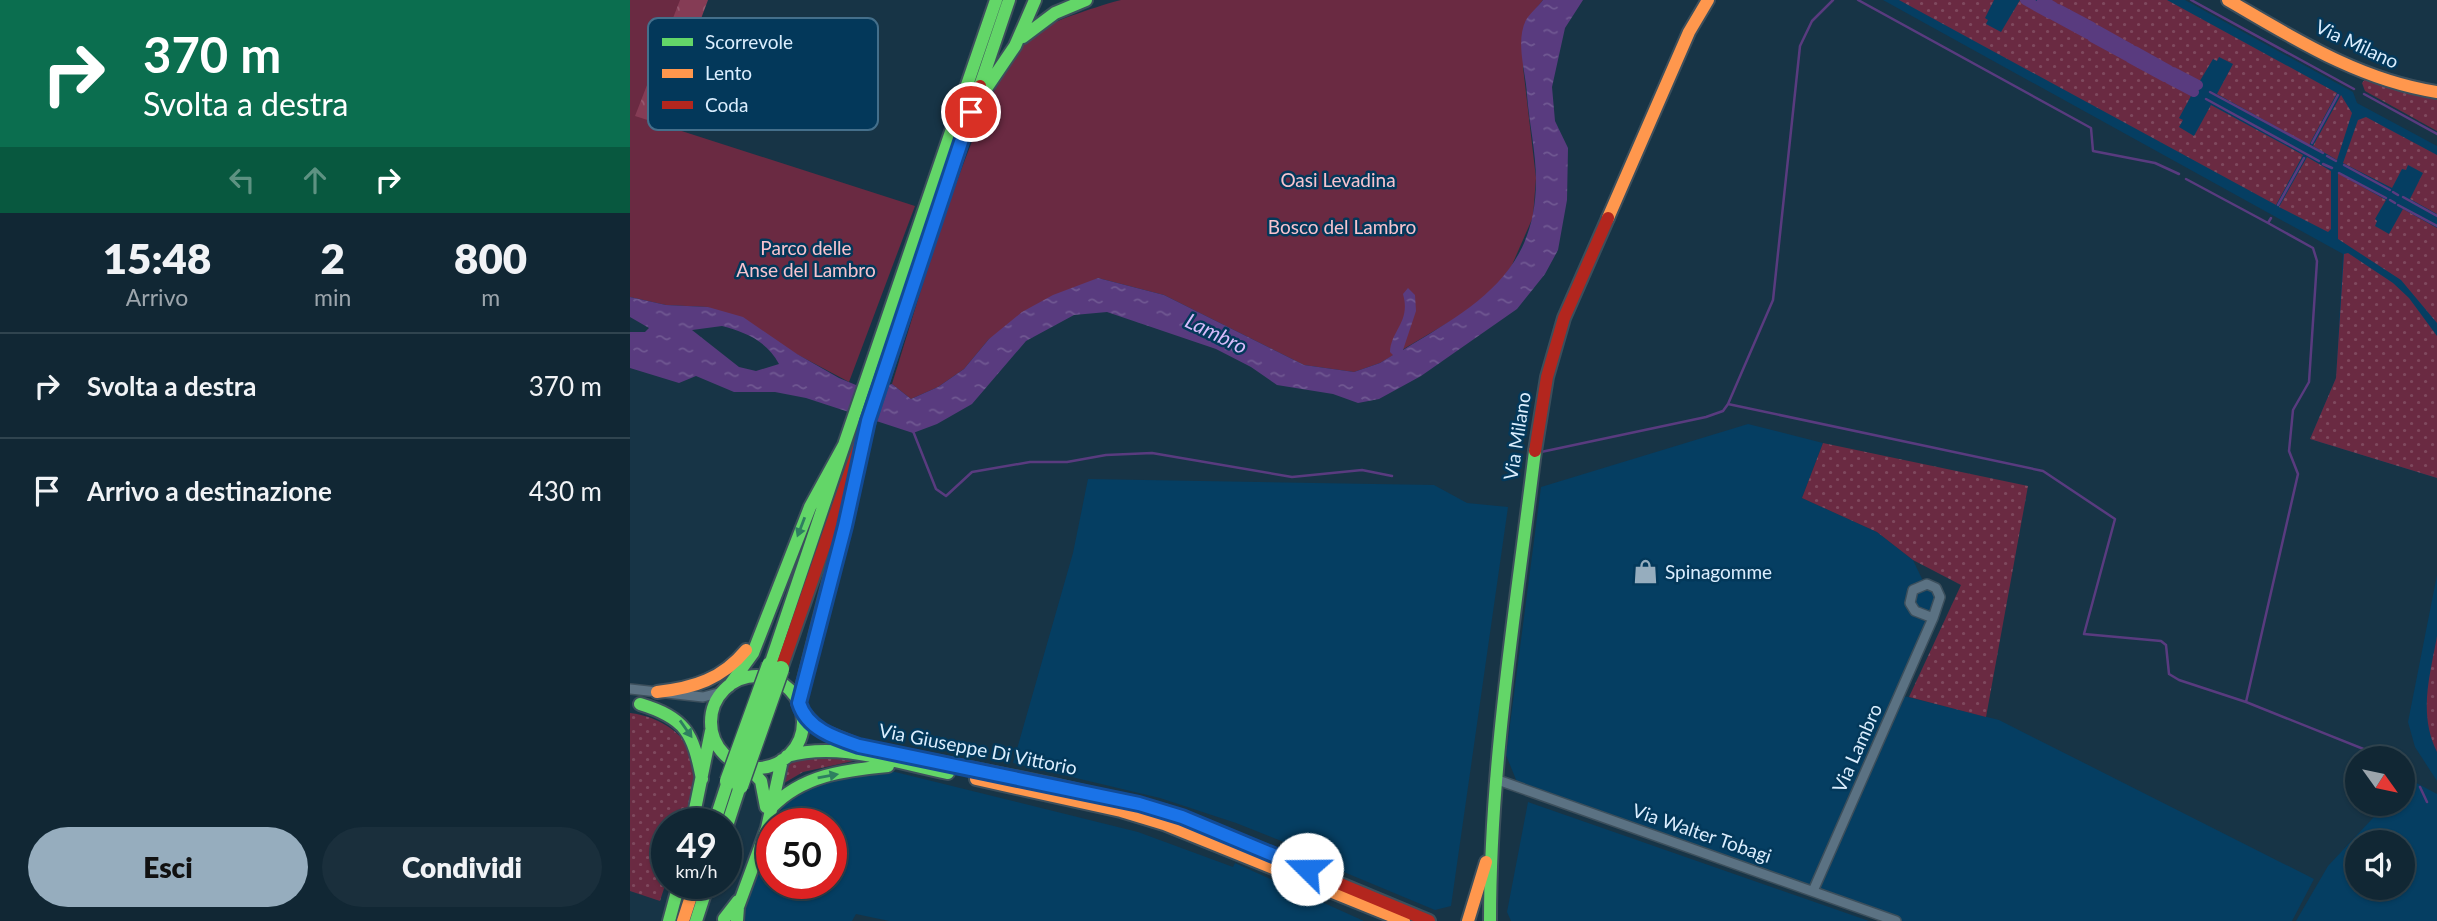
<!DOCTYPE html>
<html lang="it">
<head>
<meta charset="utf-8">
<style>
	:root { --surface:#112734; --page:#1a2f3c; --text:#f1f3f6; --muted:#9ca5ac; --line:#30444f; --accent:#96adbe }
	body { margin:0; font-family:Lato,sans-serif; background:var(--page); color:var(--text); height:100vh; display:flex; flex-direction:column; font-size:26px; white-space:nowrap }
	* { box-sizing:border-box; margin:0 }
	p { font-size:23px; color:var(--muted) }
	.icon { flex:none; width:38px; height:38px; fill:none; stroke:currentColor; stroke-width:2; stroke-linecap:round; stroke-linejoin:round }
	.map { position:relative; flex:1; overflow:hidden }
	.details { display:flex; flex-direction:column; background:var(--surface); width:630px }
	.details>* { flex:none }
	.hud { background:#0b6e4f; color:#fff; overflow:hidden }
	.needle { width:46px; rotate:123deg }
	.tools { position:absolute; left:1715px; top:746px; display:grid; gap:14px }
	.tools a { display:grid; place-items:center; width:70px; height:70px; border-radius:50%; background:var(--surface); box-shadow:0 2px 5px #0004,0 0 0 2px var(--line); font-size:35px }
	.speed { position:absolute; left:21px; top:808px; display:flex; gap:14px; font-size:35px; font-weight:700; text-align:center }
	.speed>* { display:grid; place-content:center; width:91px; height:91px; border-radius:50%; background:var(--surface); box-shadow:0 2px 5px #0004,0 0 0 2px var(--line); line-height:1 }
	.speed small { font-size:18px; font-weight:400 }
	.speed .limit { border:10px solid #d22; background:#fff; color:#111 }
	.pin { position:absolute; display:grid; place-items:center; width:60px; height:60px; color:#fff; margin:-30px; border:4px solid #fff; border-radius:50%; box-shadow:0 2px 7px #0007 }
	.me { position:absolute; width:77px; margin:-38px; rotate:292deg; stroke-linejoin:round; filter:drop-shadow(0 0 5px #0008) }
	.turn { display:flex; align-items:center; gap:24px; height:147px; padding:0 28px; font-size:32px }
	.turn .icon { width:91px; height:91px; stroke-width:2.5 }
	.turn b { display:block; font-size:49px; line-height:60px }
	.lanes { display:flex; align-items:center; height:66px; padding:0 28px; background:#0003; justify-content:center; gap:35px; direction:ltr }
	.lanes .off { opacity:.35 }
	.eta { display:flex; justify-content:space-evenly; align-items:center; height:119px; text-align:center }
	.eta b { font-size:42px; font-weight:800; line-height:49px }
	.button { display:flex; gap:14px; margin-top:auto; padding:14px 28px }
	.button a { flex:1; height:80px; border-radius:42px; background:var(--accent); color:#111; font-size:28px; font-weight:800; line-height:80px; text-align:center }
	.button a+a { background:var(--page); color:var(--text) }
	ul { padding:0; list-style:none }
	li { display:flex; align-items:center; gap:21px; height:105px; padding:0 28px; border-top:2px solid var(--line) }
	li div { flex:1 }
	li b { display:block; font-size:26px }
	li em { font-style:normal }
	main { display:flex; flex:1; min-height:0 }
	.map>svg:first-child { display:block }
	.built { fill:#053e62; fill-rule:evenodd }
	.grass { fill:url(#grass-dots) }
	.forest { fill:url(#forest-crowns) }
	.park { fill:#6a2a42 }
	.water { fill:url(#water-ripples); fill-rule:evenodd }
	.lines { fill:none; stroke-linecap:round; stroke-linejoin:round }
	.stream { stroke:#593b7f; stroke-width:2.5 }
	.canal { stroke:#593b7f; stroke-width:10 }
	.street-casing { stroke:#3c4f5c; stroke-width:12 }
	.fast-casing { stroke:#3c4f5c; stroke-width:16 }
	.slow-casing { stroke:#3c4f5c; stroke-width:16 }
	.jam-casing { stroke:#3c4f5c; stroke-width:16 }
	.street { stroke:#5b7283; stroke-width:9 }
	.fast { stroke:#63d668; stroke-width:12 }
	.slow { stroke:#ff974d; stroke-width:12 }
	.jam { stroke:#b3261e; stroke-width:12 }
	.fast-bridge-casing { stroke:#3c4f5c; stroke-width:19; stroke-linecap:butt }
	.fast-bridge { stroke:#63d668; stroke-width:16 }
	.oneway { fill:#2e7f60 }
	.route-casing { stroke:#114b97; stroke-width:18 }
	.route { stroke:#1a73e8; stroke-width:12 }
	.labels { text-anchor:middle; stroke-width:5; stroke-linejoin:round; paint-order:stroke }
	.street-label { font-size:19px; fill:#dbeefe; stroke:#03385a }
	.park-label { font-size:19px; fill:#f7c3ce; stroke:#03385a }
	.poi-label { font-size:19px; fill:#dbeefe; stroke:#03385a; text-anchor:start }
	.water-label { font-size:21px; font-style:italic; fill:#d8bcfb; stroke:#03385a }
	.key { fill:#03385a; stroke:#446f8b; stroke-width:2 }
	.key-label { font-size:19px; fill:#dbeefe }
</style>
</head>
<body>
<main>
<section class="details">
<div class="hud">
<div class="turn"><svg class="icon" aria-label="right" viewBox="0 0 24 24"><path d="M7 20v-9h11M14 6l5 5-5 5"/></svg><div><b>370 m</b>Svolta a destra</div></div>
<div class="lanes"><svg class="icon off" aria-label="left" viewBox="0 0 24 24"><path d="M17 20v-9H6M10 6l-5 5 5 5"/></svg><svg class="icon off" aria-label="ahead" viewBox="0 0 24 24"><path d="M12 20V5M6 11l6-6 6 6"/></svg><svg class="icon" aria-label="right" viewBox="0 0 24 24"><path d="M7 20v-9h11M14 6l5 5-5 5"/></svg></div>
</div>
<div class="eta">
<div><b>15:48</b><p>Arrivo</p></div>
<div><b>2</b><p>min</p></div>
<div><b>800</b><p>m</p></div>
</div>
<ul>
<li><svg class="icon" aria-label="right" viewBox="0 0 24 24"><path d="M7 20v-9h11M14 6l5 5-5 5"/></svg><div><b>Svolta a destra</b></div><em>370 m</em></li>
<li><svg class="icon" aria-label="arrive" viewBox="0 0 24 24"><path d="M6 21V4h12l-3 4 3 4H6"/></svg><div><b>Arrivo a destinazione</b></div><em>430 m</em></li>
</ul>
<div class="button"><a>Esci</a><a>Condividi</a></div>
</section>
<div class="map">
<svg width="1807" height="921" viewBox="0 0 1807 921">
	<defs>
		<pattern id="grass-dots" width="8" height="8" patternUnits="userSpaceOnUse" patternTransform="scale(1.75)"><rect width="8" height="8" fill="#6a2a42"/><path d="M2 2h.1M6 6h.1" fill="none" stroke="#7f495e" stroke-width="1.8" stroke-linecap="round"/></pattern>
		<pattern id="forest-crowns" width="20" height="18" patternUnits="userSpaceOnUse" patternTransform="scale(1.75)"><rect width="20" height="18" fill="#853c55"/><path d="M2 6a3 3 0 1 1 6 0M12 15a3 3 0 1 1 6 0" fill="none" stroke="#96586e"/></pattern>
		<pattern id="water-ripples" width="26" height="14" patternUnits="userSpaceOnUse" patternTransform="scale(1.75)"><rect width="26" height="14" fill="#593b7f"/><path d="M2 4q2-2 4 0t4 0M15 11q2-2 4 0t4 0" fill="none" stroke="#705892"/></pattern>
	</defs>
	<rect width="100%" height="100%" fill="#173446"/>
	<path class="built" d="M1253,0H1555L1723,92L1727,103L1807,146V478L1680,439L1706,378L1713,254Z
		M1118,424L1193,443L1172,498L1247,532L1283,560L1294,583L1308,591L1270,695L1369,720L1684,879L1662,921H1266L889,787L876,755L911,487Z
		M458,479L804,485L837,503L878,507L821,906L805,910L673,855L674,850L606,823L530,798L383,763L443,553Z
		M1807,575V781L1785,747L1778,722Z
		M249,768L508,832L603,867L605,863L734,921H259L226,914L222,921H111L140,826L158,799L172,787ZM142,824H201V884H142Z
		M1779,779L1807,794V921H1666L1698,866L1757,803H1773V786ZM1727,842H1773V887H1727Z
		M898,802L1239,921H881L877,912Z"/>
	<path class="grass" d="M1269,0H1364L1355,18L1358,20L1356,24L1371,32L1390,0L1562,94L1549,118L1553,120L1549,127L1564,136L1581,105L1673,155L1646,205Z
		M1415,0H1537L1707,93L1679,145L1587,94L1603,64L1589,57L1587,61L1583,59L1568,84Z
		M1736,78L1807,96V131L1735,91L1732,83Z
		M1711,95L1722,113L1707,160L1683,146Z
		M1736,117L1807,155V214L1780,199L1793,173L1778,165L1776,170L1772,169L1762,188L1713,163L1728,120Z
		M1677,157L1701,171V229L1698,232L1649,207Z
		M1708,173L1756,200L1745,219L1747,221L1745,226L1759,234L1773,209L1807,228V323L1771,280L1708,239Z
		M1718,253L1763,283L1779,298L1807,336V478L1680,439L1706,378L1714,254Z
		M1193,443L1398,486L1356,717L1279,697L1331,585L1283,560L1247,532L1172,498Z
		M1807,636V752C1788,713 1800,676 1807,636Z
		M0,713C37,717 73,745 66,787C64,799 58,812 54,824H37V879L30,901L0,891Z
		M193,755L228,760L173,772L149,786L159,762Z"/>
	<path class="forest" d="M0,0H78L38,107L10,155L0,191Z"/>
	<path class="park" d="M0,0H50L5,116L285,206L219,382L78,307L36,305L0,297Z
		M491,0H913L896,21L893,67L906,178L903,217L882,265L871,282L836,312L750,363L724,372L674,365L534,295L468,278L359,339L334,369L308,387L281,399L262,384C284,316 353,64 406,31C423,21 471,5 491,0Z"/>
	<path class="water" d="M913,0H953L935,28L922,87L925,121L938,148L937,200L928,250L915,274L887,309L791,376L749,399L728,403L703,394L647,385L621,367L586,349L477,312L444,315L396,341L342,404L307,424L283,433L176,398L145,392H104L66,376L49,383L0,368V332H15L19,328L0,317V297L36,305L78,307L113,317L167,354L209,378L238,390L262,384L281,399L308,387L334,369L359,339L392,312L423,295L468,278L534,295L674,365L724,372L750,363L763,355L760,352C761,330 781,322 773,294L778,288L785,295L786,311L773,350C844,307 906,274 906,180C906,152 899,122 897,95C896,72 885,42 896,20C900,13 908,7 913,0ZM92,326C115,332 137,341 149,364L126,371L109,367L62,330Z"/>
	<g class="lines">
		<path class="stream" d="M1228,0L1461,128L1463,151L1525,163L1549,174
			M1561,0L1724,89
			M1580,92L1693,153
			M1734,94L1807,134
			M1576,99L1689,161
			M1682,143L1708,95
			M1697,156L1706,161
			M1693,164L1702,168
			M1714,165L1760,190
			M1709,173L1756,198
			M1556,179L1638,223L1641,218
			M1763,192L1768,195
			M1773,197L1807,216
			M1760,200L1765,203
			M1648,205L1674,158
			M1768,205L1807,226
			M1098,404L1413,471L1485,519L1454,634L1531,641L1536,645L1539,674L1549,680L1616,702L1756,758
			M283,431L306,489L316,496L342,472L400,462H437L476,455L522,453L662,477L732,470L762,476
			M911,452L1076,417L1093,411L1098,404L1143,300L1170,46L1182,21L1203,0
			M1616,702L1668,474L1659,451L1663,410L1679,382L1687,261L1683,248L1638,223
			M1773,764L1775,766
			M1790,787L1797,802"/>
		<path class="canal" d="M1395,0L1420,14
			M1412,0L1424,7
			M1428,9L1462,27
			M1423,15L1458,34
			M1467,30L1501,49
			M1462,37L1497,56
			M1505,51L1539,70
			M1500,58L1535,77
			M1543,72L1568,85
			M1539,79L1564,92"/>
		<defs>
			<path id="street" d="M1297,584L1306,588L1310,597L1303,618L1285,611L1280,603L1283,590Z
				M0,689L73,697L92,692
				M865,779L1266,921
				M1183,891L1303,618"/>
			<path id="fast" d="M393,37L425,13L456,0
				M350,86L379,0
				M353,93L385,46L405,0
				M140,665L214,445
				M81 722a46 46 0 1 1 92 0a46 46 0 1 1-92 0Z
				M99,686L123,653L180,507L214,445L366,0
				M168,703L228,467
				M10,704C56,718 63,733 72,779
				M171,710L190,730L229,746L420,784L534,811L679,871
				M157,756C209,741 266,763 318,773
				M118,767L131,781L136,807
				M141,808C172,775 215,770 258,766
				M62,824L81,731
				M84,824L98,781
				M96,829L110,786
				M94,919L108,901
				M39,921L49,884
				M66,921L78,884
				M107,921L108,907L137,828L152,760
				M860,921C860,764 886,607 905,451"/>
			<path id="slow" d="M1598,0C1665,39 1729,80 1807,92
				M978,218L1059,32L1078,0
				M27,692C64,688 92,679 116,650
				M346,779L491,811L534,824L774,921
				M53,921L65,884
				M838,921L856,862"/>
			<path id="jam" d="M236,430L350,86
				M905,451L917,377L934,318L978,218
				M151,669L238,421
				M679,871L799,921"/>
		</defs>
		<use href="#street" class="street-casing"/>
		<use href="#fast" class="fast-casing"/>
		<use href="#slow" class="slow-casing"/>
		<use href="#jam" class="jam-casing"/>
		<use href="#street" class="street"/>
		<use href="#fast" class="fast"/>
		<use href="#slow" class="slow"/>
		<use href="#jam" class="jam"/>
		<defs>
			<path id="fast-bridge" d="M98,781L140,665
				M110,786L151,669"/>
		</defs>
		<use href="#fast-bridge" class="fast-bridge-casing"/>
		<use href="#fast-bridge" class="fast-bridge"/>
	</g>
	<defs><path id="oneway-solid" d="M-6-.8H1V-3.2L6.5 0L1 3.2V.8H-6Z" transform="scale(1.75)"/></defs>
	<g class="oneway">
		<use href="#oneway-solid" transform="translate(171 527) rotate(111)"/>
		<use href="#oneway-solid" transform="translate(56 729) rotate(55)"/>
		<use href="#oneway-solid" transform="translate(198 776) rotate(-10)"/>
	</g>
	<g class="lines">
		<defs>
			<path id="route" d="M341,112L238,421L215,526L169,703C177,729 205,738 229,746L509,804L552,817L677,869"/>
		</defs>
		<use href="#route" class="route-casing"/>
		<use href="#route" class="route"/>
	</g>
	<defs>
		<symbol id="shop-bare" viewBox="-9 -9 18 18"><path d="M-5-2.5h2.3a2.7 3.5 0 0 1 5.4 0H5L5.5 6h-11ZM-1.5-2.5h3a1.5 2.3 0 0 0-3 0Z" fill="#96adbe" stroke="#03385a" stroke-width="2.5" paint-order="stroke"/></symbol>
	</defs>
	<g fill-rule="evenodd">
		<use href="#shop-bare" x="998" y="554" width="35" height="35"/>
	</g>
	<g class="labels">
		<g class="street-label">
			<text transform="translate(1727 44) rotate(25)" y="7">Via Milano</text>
			<text transform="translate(887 436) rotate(-81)" y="7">Via Milano</text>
			<text transform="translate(1227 748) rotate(-66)" y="7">Via Lambro</text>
			<text transform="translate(348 749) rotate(11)" y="7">Via Giuseppe Di Vittorio</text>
			<text transform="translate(1072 833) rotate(19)" y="7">Via Walter Tobagi</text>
		</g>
		<g class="park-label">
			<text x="708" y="187">Oasi Levadina</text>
			<text x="712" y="234">Bosco del Lambro</text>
			<text x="176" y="255">Parco delle<tspan x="176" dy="22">Anse del Lambro</tspan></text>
		</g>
		<g class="poi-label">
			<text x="1035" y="579">Spinagomme</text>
		</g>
		<g class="water-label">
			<text transform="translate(586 334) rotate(26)" y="7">Lambro</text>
		</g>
	</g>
	<rect x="18" y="18" width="230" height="112" rx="10" class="key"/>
	<rect x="32" y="38" width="31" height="8" fill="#63d668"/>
	<rect x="32" y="69" width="31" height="9" fill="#ff974d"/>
	<rect x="32" y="101" width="31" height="8" fill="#b3261e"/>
	<g class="key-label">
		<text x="75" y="49">Scorrevole</text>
		<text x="75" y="80">Lento</text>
		<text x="75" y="112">Coda</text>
	</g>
</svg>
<div class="tools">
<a><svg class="needle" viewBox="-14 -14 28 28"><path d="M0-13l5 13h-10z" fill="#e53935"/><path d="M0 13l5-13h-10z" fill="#9ca5ac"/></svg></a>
<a><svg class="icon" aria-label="sound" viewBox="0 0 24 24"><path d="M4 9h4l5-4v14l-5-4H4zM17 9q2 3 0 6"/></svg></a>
</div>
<div class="speed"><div>49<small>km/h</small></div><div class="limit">50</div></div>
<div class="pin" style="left:341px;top:112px;background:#d93025"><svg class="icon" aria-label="arrive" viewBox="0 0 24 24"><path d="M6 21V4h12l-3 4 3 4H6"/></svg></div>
<svg class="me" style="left:677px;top:869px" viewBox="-20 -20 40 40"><circle r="19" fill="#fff"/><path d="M0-13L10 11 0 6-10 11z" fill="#1a73e8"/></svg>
</div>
</main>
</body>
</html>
